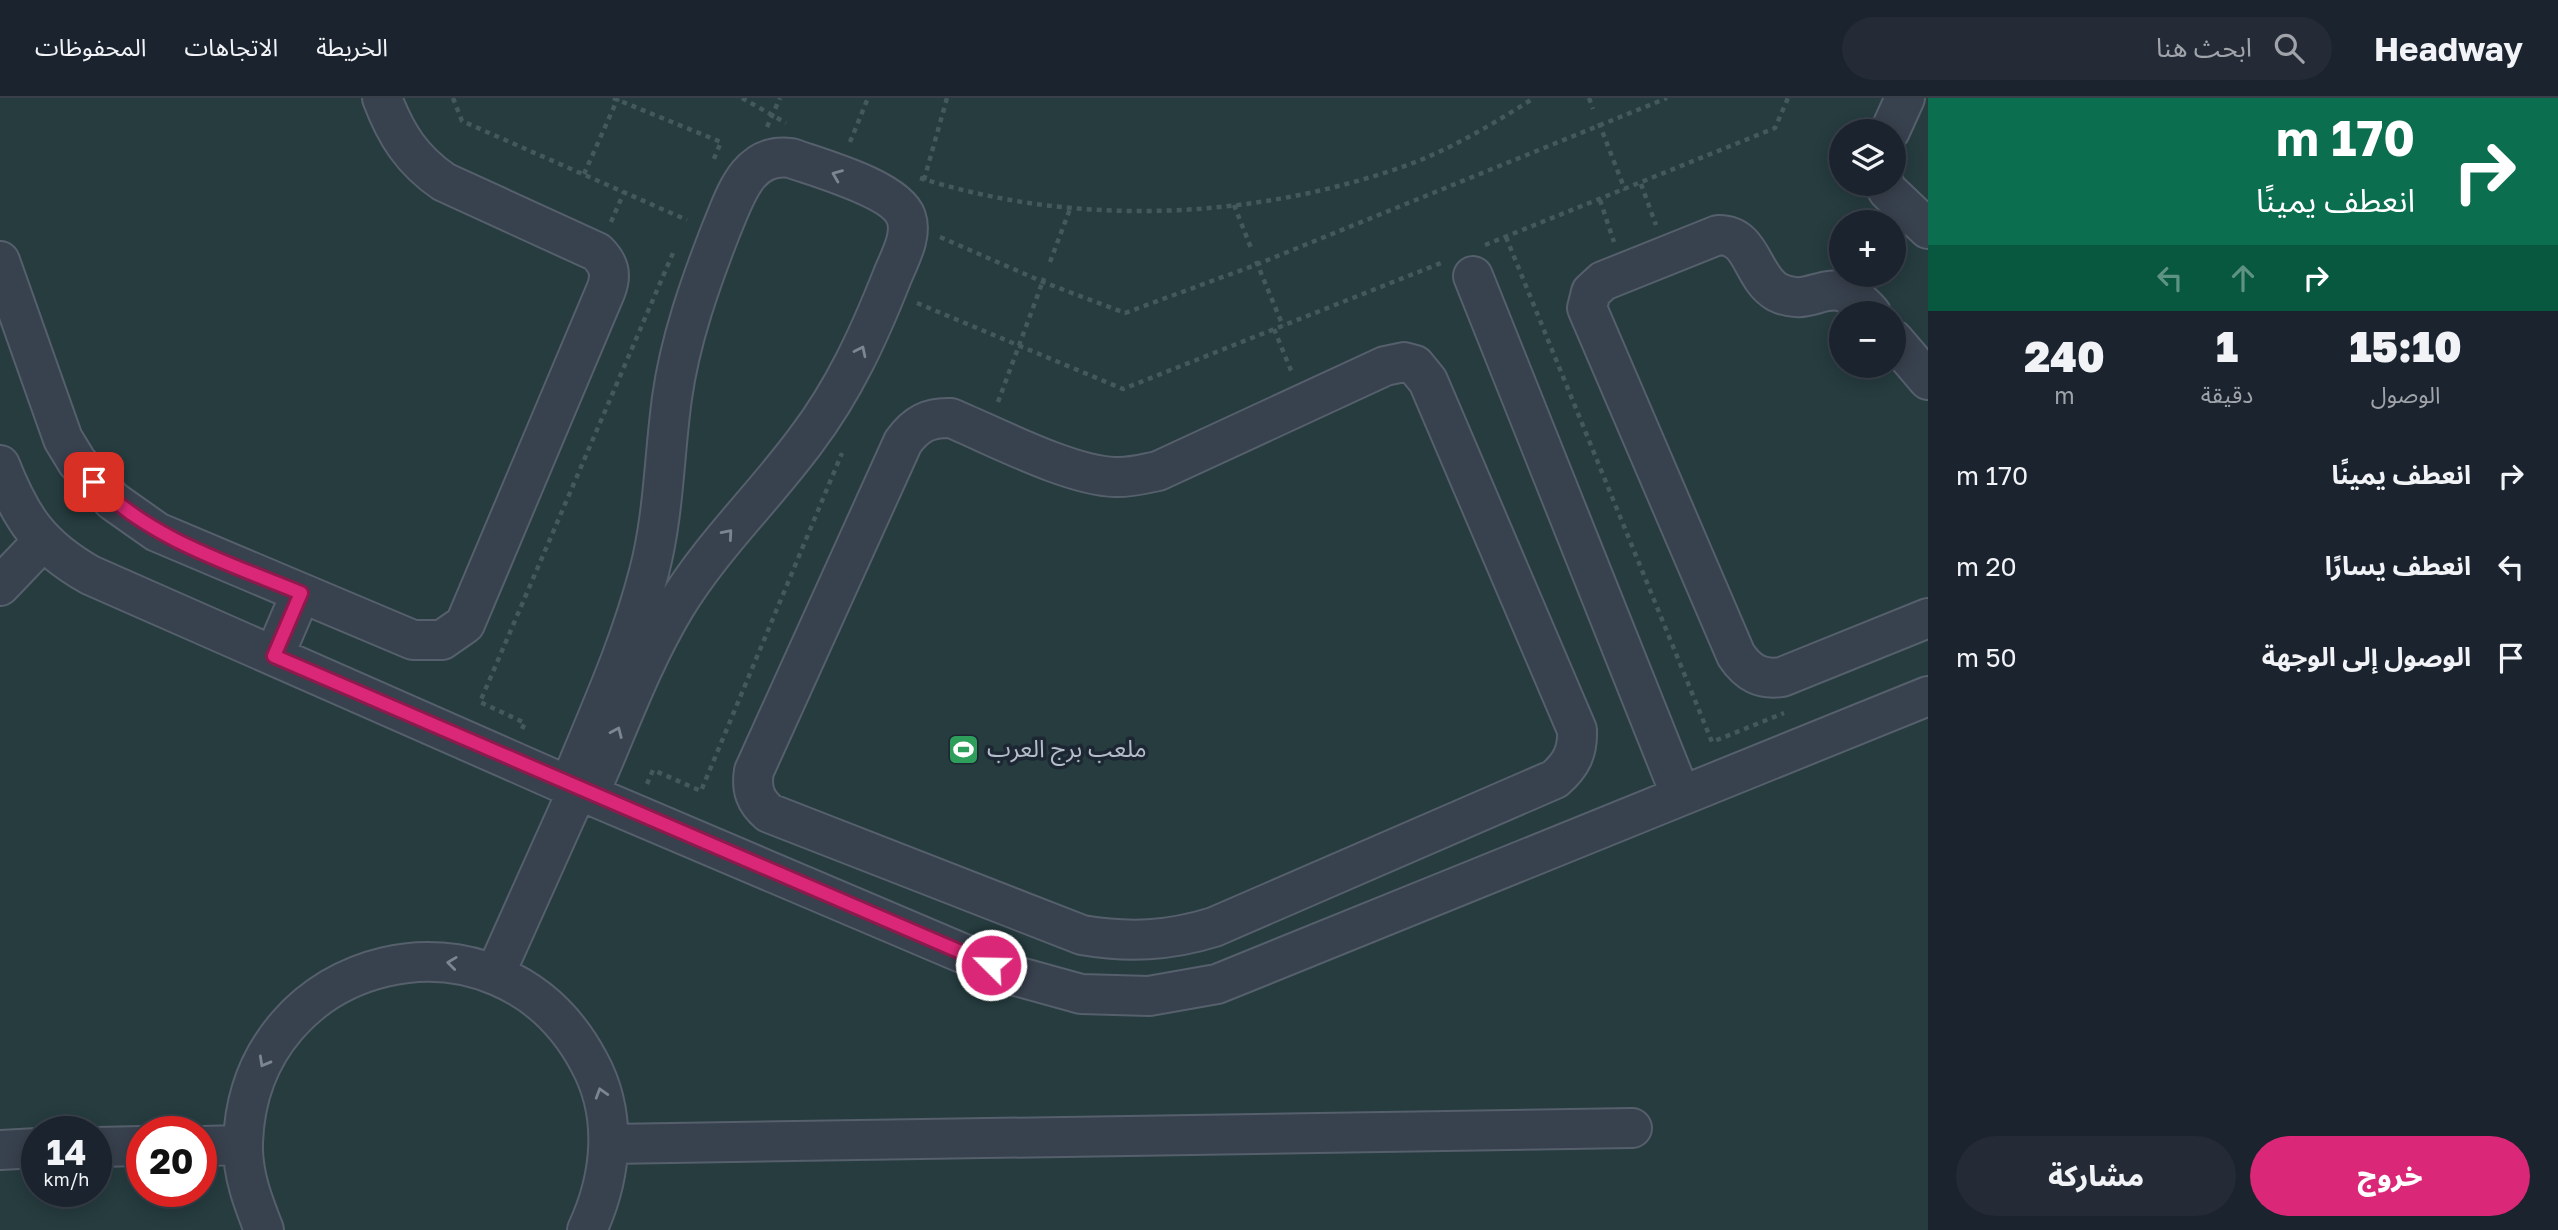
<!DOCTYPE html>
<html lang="ar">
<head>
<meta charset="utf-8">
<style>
	:root { --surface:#1b232e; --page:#242b36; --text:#f1f3f6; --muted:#a0a4aa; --line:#39404a; --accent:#db2777 }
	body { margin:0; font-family:"Golos Text","Noto Sans Arabic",sans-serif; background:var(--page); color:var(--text); direction:rtl; height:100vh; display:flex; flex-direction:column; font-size:26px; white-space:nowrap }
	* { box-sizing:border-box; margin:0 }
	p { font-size:23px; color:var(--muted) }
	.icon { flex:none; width:38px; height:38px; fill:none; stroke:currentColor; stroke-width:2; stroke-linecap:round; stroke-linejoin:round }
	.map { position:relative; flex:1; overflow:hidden; direction:ltr }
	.details { display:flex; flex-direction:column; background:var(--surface); width:630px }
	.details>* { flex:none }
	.guide { background:#0b6e4f; color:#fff; overflow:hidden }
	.buttons { position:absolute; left:1829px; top:21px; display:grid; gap:14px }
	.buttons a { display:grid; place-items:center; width:77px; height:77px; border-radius:50%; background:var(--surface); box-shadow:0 4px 18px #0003,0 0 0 2px var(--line); font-size:35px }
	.speed { position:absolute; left:21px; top:1018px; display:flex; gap:14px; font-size:35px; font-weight:700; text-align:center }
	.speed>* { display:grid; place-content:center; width:91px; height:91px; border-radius:50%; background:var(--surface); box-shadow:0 4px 18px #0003,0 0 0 2px var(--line); line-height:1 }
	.speed small { font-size:18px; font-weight:400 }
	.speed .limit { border:10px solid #d22; background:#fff; color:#111 }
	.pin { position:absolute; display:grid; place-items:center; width:60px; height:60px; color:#fff; margin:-30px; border-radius:14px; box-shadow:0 4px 10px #0006 }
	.me { position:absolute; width:77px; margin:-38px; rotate:293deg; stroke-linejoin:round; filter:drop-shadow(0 0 5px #0008) }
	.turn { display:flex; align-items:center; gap:24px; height:147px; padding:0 28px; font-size:32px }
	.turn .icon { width:91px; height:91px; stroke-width:2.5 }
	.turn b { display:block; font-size:49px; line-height:60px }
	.lanes { display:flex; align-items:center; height:66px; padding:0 28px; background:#0003; justify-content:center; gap:35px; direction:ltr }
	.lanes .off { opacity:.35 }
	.eta { display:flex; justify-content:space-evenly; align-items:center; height:119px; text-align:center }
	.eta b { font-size:42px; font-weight:800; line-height:49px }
	.action { display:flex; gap:14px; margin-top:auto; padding:14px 28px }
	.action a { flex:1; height:80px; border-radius:42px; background:var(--accent); color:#fff; font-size:28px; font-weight:800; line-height:80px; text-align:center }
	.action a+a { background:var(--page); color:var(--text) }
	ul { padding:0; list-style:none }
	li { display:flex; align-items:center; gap:21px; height:91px; padding:0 28px }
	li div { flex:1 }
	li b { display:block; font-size:26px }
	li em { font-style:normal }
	header { display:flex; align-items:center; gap:42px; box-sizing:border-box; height:98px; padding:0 35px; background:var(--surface); border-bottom:2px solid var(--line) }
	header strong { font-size:33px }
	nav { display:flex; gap:38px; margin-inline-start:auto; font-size:24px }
	.search { width:490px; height:63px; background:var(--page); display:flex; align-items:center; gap:18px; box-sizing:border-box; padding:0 24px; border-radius:38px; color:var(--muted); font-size:26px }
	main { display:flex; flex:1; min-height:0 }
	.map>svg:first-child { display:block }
	.green { fill:#263c3f; fill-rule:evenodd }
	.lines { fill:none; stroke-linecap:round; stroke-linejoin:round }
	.minor-casing { stroke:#565f6c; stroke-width:42 }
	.path { stroke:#44595c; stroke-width:4.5; stroke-dasharray:5 5; stroke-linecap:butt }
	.minor { stroke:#38414e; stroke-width:38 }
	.oneway { stroke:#7c8592 }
	.route-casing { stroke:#8e194d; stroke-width:18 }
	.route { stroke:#db2777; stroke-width:12 }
	.labels { text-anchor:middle; stroke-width:7; stroke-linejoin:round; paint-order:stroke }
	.poi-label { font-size:24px; fill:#b4bcc9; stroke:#1d2633; text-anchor:start }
</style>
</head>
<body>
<header>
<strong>Headway</strong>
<div class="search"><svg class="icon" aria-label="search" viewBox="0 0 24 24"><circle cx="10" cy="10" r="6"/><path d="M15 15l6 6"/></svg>ابحث هنا</div>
<nav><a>الخريطة</a><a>الاتجاهات</a><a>المحفوظات</a></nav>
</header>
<main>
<section class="details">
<div class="guide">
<div class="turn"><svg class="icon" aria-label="right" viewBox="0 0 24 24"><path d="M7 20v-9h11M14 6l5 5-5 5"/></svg><div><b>170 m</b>انعطف يمينًا</div></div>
<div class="lanes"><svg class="icon off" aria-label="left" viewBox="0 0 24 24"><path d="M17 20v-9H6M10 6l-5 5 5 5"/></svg><svg class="icon off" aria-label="ahead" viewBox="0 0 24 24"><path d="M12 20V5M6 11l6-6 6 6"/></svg><svg class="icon" aria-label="right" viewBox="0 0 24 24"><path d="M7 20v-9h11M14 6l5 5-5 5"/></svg></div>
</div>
<div class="eta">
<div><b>15:10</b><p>الوصول</p></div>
<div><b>1</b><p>دقيقة</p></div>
<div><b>240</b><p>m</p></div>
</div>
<ul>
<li><svg class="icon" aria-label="right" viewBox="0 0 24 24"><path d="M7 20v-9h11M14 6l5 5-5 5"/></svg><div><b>انعطف يمينًا</b></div><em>170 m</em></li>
<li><svg class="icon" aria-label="left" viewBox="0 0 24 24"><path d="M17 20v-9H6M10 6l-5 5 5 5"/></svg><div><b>انعطف يسارًا</b></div><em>20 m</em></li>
<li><svg class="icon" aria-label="arrive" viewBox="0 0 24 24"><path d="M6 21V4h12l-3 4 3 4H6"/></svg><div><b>الوصول إلى الوجهة</b></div><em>50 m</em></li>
</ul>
<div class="action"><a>خروج</a><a>مشاركة</a></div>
</section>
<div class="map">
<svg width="1928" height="1132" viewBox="0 0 1928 1132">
	<rect width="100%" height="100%" fill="#242f3e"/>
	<path class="green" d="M0,0H1928V1132H0ZM1841,33H1894V86H1841ZM1841,124H1894V177H1841ZM1841,215H1894V268H1841ZM37,1034H96V1094H37ZM142,1034H201V1094H142Z"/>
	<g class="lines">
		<defs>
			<path id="minor" d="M1890,33L1905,0
				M1884,86L1888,93L1928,131
				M0,163L63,341L77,364L113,403L157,434L413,542H442L465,526L606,192C612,176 609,166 597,154L444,84C412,62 396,37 382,0
				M1473,178L1681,698
				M1871,215C1829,167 1816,214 1777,194C1751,179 1753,136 1718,137L1603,183L1591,194L1587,210L1736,557C1748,575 1761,582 1782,579L1928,520
				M1894,242L1928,282
				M1404,264L1415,267L1428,283L1577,632C1578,654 1571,667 1555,681L1214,829C1169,843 1129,845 1082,837L769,715C755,703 751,691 754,673L903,344C916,326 929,319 951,320C994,338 1070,378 1115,379C1129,380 1143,376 1158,373L1385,268Z
				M0,367C21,420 39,448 90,477L569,688L1016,878L1081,896L1149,898L1217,886L1928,598
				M0,488L42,444
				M274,558L301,495
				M569,688C598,617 630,548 649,474C664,417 664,358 672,300C680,242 700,186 721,132C735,99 747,54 791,60C819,70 896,91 906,119C913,138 899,161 892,179C869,237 844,292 806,342C764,399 712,448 675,509C640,567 617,634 589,696
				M495,876L578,691
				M609,1046L1632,1030
				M201,1048L243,1047
				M96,1049L142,1048
				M0,1052L37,1050
				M264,1132C253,1104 242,1076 243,1045C249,854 499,794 589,964C618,1017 612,1078 587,1132"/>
		</defs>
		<use href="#minor" class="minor-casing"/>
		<path class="path" d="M453,0L462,23L687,122
			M613,0L721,44L713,63
			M742,0L786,25
			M1589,0L1593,11
			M1599,25L1625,92
			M767,29L780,0
			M850,44L868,0
			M584,76L618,0
			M920,80C1075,129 1249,122 1402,69C1448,53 1493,26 1534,0
			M924,82L947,0
			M1641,86L1656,127
			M1600,102L1614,144
			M1234,107L1251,150
			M611,124L624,94
			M940,139L1043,184L1125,215L1258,166L1667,0
			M1506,139L1712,644L1784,615
			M1485,147L1775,30L1788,0
			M1256,163L1283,228
			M1050,164L1070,111
			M917,205L1123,291L1441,165
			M1274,231L1292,275
			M998,304L1044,180
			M522,631L525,625L480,604L673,155
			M647,686L653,672L701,693L842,355"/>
		<use href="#minor" class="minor"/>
	</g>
	<defs><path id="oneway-chevron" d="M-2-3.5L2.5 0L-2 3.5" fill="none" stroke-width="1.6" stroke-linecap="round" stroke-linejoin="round" transform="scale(1.75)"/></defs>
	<g class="oneway">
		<use href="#oneway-chevron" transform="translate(837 77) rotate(-158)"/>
		<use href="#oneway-chevron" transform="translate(861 253) rotate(-64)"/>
		<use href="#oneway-chevron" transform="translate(728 436) rotate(-49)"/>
		<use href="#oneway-chevron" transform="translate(617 634) rotate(-66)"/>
		<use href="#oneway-chevron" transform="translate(452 865) rotate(-173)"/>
		<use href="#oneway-chevron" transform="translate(264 964) rotate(119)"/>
		<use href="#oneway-chevron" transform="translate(601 995) rotate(-107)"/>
	</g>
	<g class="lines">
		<defs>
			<path id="route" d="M94,384C150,441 228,465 301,495L274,558L991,867"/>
		</defs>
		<use href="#route" class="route-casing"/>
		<use href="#route" class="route"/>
	</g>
	<defs>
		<symbol id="stadium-square" viewBox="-11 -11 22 22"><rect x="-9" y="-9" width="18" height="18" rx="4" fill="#2e9e5b" stroke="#1d2633"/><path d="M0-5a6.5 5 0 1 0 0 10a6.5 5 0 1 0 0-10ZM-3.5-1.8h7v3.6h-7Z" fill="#fff"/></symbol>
	</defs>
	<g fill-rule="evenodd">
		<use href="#stadium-square" x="946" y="634" width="35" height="35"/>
	</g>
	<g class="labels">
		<g class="poi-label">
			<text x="987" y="659">ملعب برج العرب</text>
		</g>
	</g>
</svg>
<div class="buttons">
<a><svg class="icon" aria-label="layers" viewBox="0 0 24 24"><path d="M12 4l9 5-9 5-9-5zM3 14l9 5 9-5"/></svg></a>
<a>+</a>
<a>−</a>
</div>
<div class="speed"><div>14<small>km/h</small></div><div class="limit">20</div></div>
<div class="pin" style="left:94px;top:384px;background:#d93025"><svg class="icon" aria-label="arrive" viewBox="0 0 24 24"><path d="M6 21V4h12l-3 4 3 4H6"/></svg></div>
<svg class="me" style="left:991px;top:867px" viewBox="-20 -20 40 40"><circle r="17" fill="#db2777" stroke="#fff" stroke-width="3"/><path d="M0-11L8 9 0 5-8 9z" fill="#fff"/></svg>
</div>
</main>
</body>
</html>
